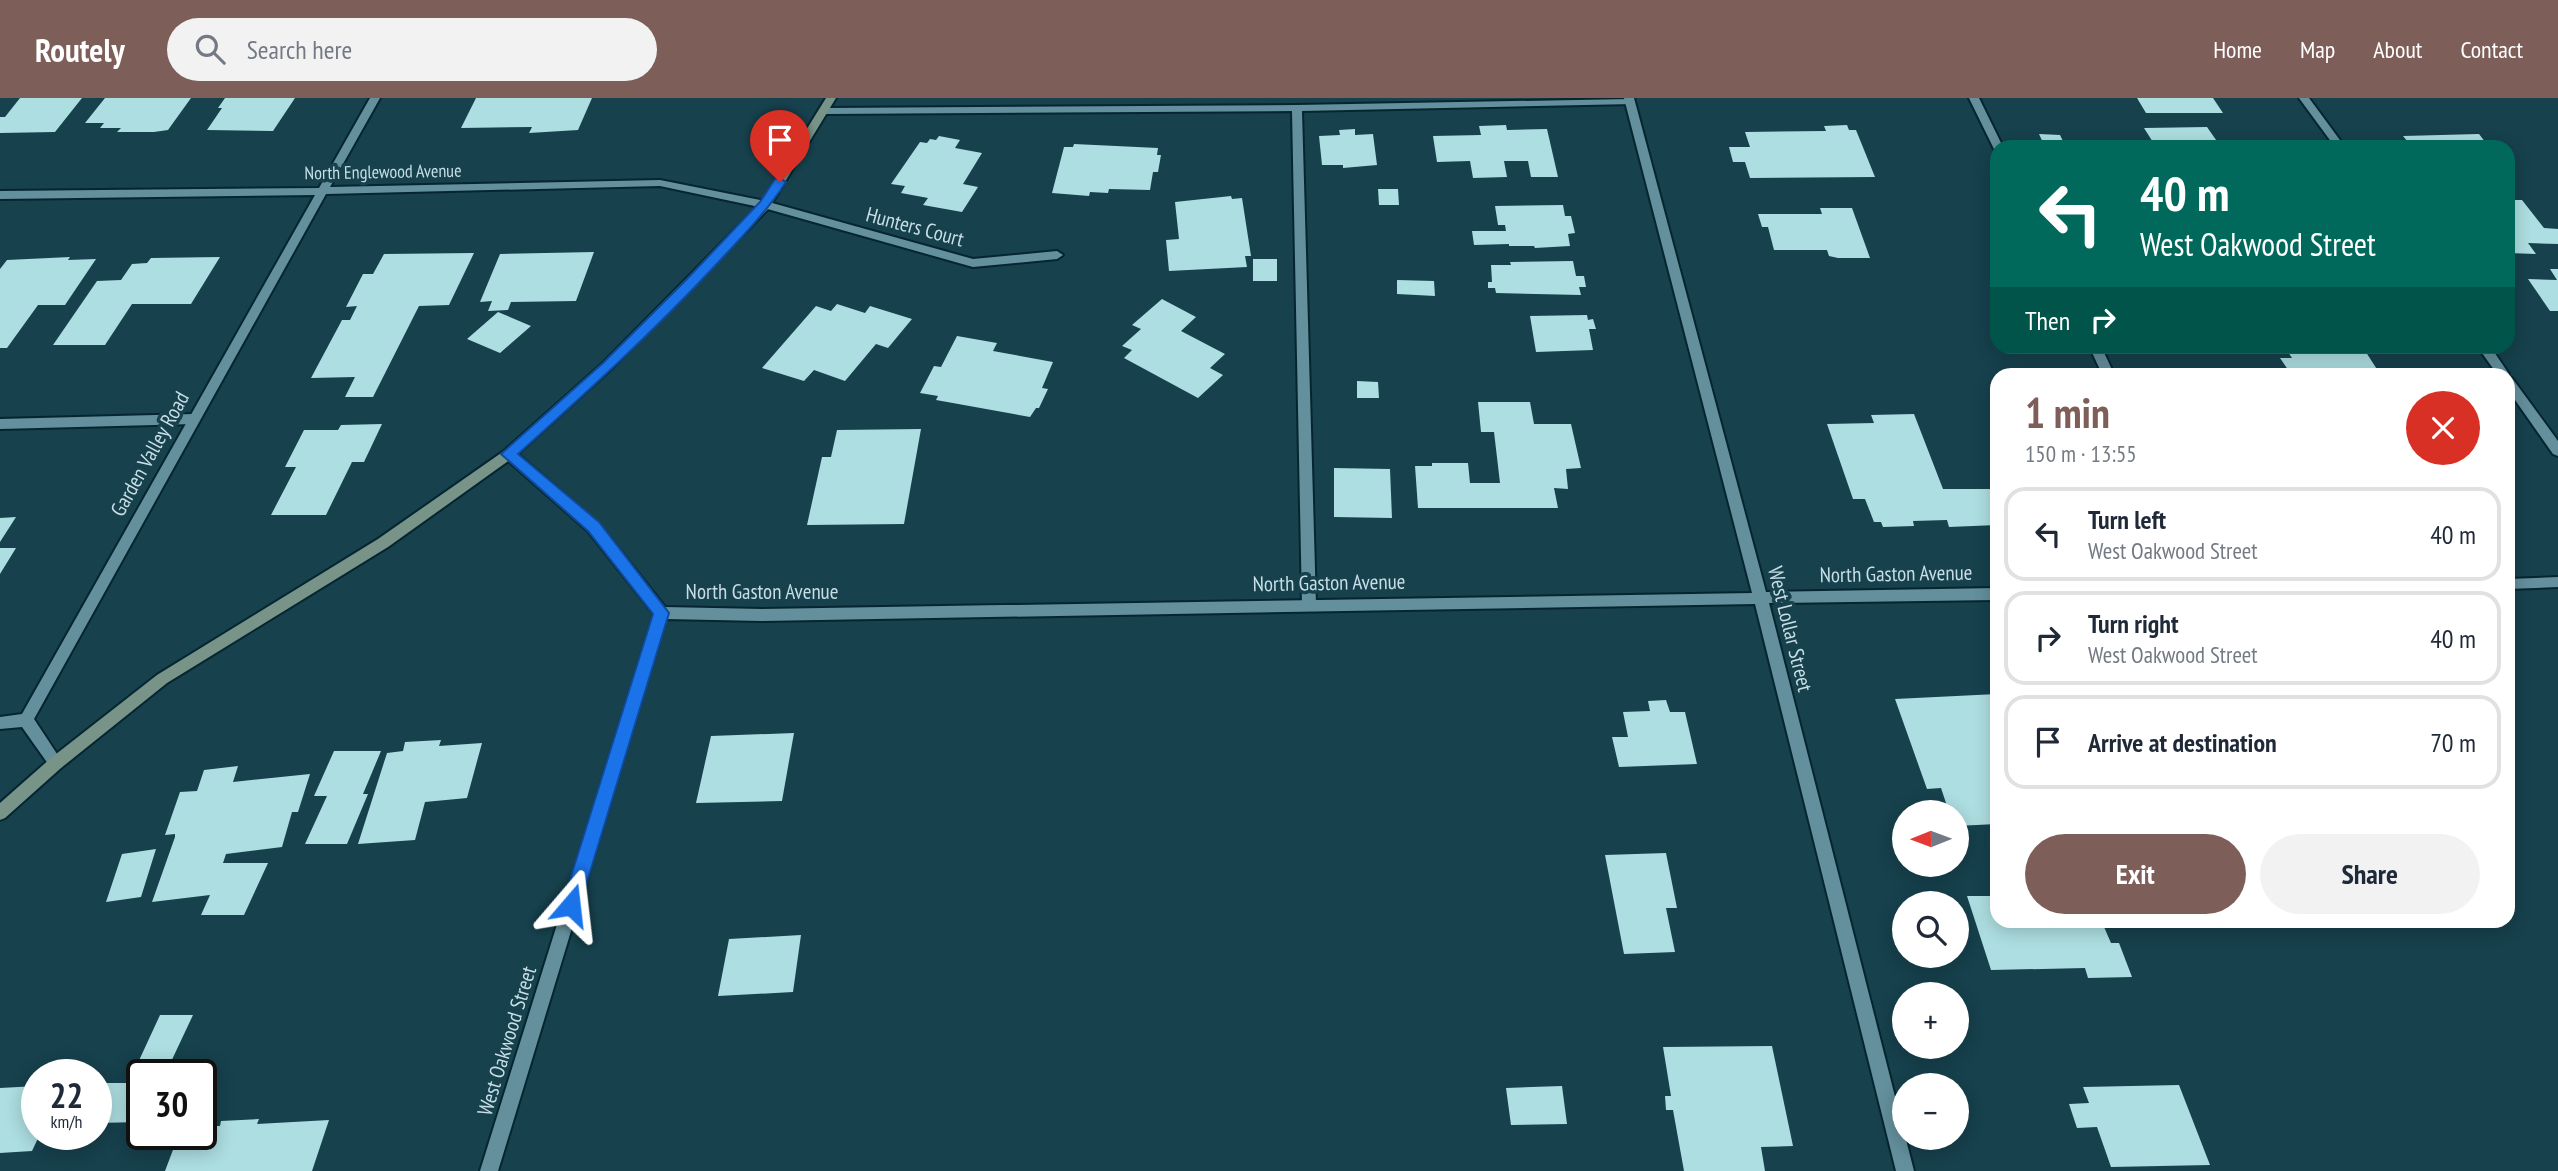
<!DOCTYPE html>
<html lang="en">
<head>
<meta charset="utf-8">
<style>
	:root { --surface:#fff; --page:#f2f2f3; --text:#1f2937; --muted:#747a83; --line:#e0e1e3; --accent:#7e5e59 }
	body { margin:0; font-family:"PT Sans Narrow",sans-serif; background:var(--page); color:var(--text); height:100vh; display:flex; flex-direction:column; font-size:26px; white-space:nowrap }
	* { box-sizing:border-box; margin:0 }
	p { font-size:23px; color:var(--muted) }
	.icon { flex:none; width:38px; height:38px; fill:none; stroke:currentColor; stroke-width:2; stroke-linecap:round; stroke-linejoin:round }
	.map { position:relative; flex:1; overflow:hidden }
	.drawer { position:absolute; left:1990px; top:270px; width:525px; height:560px; display:flex; flex-direction:column; background:var(--surface); border-radius:21px; box-shadow:0 4px 18px #0003 }
	.drawer>* { flex:none }
	.hud { position:absolute; left:1990px; top:42px; width:525px; height:214px; border-radius:21px; box-shadow:0 4px 18px #0003; background:#00695c; color:#fff; overflow:hidden }
	.needle { width:46px; rotate:269deg }
	.fabs { position:absolute; left:1892px; top:702px; display:grid; gap:14px }
	.fabs a { display:grid; place-items:center; width:77px; height:77px; border-radius:50%; background:var(--surface); box-shadow:0 4px 18px #0003; font-size:35px }
	.speed { position:absolute; left:21px; top:961px; display:flex; gap:14px; font-size:35px; font-weight:700; text-align:center }
	.speed>* { display:grid; place-content:center; width:91px; height:91px; border-radius:50%; background:var(--surface); box-shadow:0 4px 18px #0003; line-height:1 }
	.speed small { font-size:18px; font-weight:400 }
	.speed .limit { border:4px solid #111; border-radius:10px; background:#fff; color:#111 }
	.pin { position:absolute; display:grid; place-items:center; width:60px; height:60px; color:#fff; margin:-72px -30px; border-radius:50% 50% 50% 0; rotate:-45deg; box-shadow:0 0 7px #0007 }
	.pin .icon { rotate:45deg }
	.me { position:absolute; width:77px; margin:-38px; rotate:17deg; stroke-linejoin:round; filter:drop-shadow(0 0 5px #0008) }
	.turn { display:flex; align-items:center; gap:24px; height:147px; padding:0 35px; font-size:32px }
	.turn .icon { width:91px; height:91px; stroke-width:2.5 }
	.turn b { display:block; font-size:49px; line-height:60px }
	.then { display:flex; align-items:center; height:66px; padding:0 35px; background:#0003; gap:14px; font-size:26px }
	.round { display:grid; place-items:center; flex:none; width:74px; height:74px; border-radius:37px; background:var(--page) }
	.head { display:flex; align-items:center; justify-content:space-between; height:119px; padding:0 35px }
	h1 { font-size:42px; font-weight:700; line-height:52px; color:var(--accent) }
	.cta { display:flex; gap:14px; margin-top:auto; padding:14px 35px }
	.cta a { flex:1; height:80px; border-radius:42px; background:var(--accent); color:#fff; font-size:28px; font-weight:700; line-height:80px; text-align:center }
	.cta a+a { background:var(--page); color:var(--text) }
	ul { padding:0; list-style:none }
	li { display:flex; align-items:center; gap:21px; height:94px; margin:0 14px 10px; padding:0 21px; border:4px solid var(--line); border-radius:21px }
	li div { flex:1 }
	li b { display:block; font-size:26px }
	li em { font-style:normal }
	header { display:flex; align-items:center; gap:42px; box-sizing:border-box; height:98px; padding:0 35px; background:var(--accent); color:#fff }
	header strong { font-size:33px }
	nav { display:flex; gap:38px; margin-inline-start:auto; font-size:24px }
	.search { width:490px; height:63px; background:var(--page); display:flex; align-items:center; gap:18px; box-sizing:border-box; padding:0 24px; border-radius:38px; color:var(--muted); font-size:26px }
	.map>svg:first-child { display:block }
	.building { fill:#addee1 }
	.lines { fill:none; stroke-linecap:round; stroke-linejoin:round }
	.lane-casing { stroke:#052630; stroke-width:4 }
	.street-casing { stroke:#052630; stroke-width:4 }
	.secondary-casing { stroke:#052630; stroke-width:4 }
	.lane { fill:#648f9d; fill-rule:evenodd }
	.street { fill:#648f9d; fill-rule:evenodd }
	.secondary { fill:#789387; fill-rule:evenodd }
	.route { fill:#1a73e8; stroke:#114b97; stroke-width:2 }
	.labels { text-anchor:middle; stroke-width:7; stroke-linejoin:round; paint-order:stroke }
	.far-street-label { font-size:18px; fill:#c8dee6; stroke:#16414d }
	.street-label { font-size:21px; fill:#c8dee6; stroke:#16414d }
</style>
</head>
<body>
<header>
<strong>Routely</strong>
<div class="search"><svg class="icon" aria-label="search" viewBox="0 0 24 24"><circle cx="10" cy="10" r="6"/><path d="M15 15l6 6"/></svg>Search here</div>
<nav><a>Home</a><a>Map</a><a>About</a><a>Contact</a></nav>
</header>
<div class="map">
<svg width="2558" height="1073" viewBox="0 0 2558 1073">
	<rect width="100%" height="100%" fill="#16414d"/>
	<path class="building" d="M20,0H82L55,34L0,35V19H5Z
		M105,0H191L168,32L154,34H117L121,30H100L104,25H85Z
		M225,0H295L273,33L207,32L222,10H218Z
		M476,0H592L578,32L529,35L532,29L461,30Z
		M2137,0H2213L2223,15H2146Z
		M1506,27L1507,32L1547,31L1558,79H1531L1528,63H1504L1507,79L1473,80L1470,63L1437,64L1433,38L1481,37L1479,28Z
		M1847,27L1849,32H1856L1875,79L1750,80L1745,64H1733L1729,49H1750L1745,34L1826,33L1824,28Z
		M2207,29L2221,49H2156L2144,30Z
		M1355,31V37L1373,36L1377,67L1343,70V67H1322L1319,38L1340,37L1339,32Z
		M2039,36L2060,37L2066,49H2045Z
		M2479,36L2489,49H2412L2403,38Z
		M939,38L960,42L955,50L982,55L963,86L978,89L962,114L923,107L928,100L901,95L905,88L891,86L920,44L927,45L930,41L936,42Z
		M1074,46L1158,50L1157,57H1161L1158,74H1153L1150,92L1109,91L1108,95L1090,94L1089,98L1052,95L1064,49H1073Z
		M1378,91H1398L1399,107H1379Z
		M1231,98L1232,101L1242,100L1251,158H1245L1247,169L1169,173L1166,142L1179,141L1175,104Z
		M2508,102H2522L2544,130L2558,131V146L2528,145L2536,156L2508,155Z
		M1563,107L1565,118H1571L1575,135L1568,136L1570,148L1535,150L1534,148H1509V146L1474,147L1472,133H1506L1505,127H1498L1495,108Z
		M1820,110H1852L1870,160H1838L1829,158L1827,152H1774L1768,129H1762L1758,116H1822Z
		M594,154L576,203L511,204L508,212L488,213L492,203L480,204L500,156Z
		M474,155L449,207L419,208L373,299H345L355,279L311,280L342,222H350L357,208L346,209L363,176H373L384,156Z
		M70,159L68,162L96,161L65,207H38L7,250H0V171L7,162Z
		M220,159L191,206H132L105,247H53L97,183L121,182L132,166L147,165L151,160Z
		M1253,161H1277V183H1253Z
		M1573,163L1576,178H1584L1586,189H1579L1581,197L1496,195L1495,190H1488V184H1492L1491,167H1511L1510,164Z
		M2550,171H2558V213H2550L2528,181L2557,182Z
		M1397,182L1434,183L1435,198L1397,196Z
		M1162,201L1196,219L1181,233L1225,256L1210,270L1223,277L1198,300L1124,260L1132,252L1122,248L1141,231L1132,227Z
		M837,206L865,215L870,208L912,221L888,250L876,246L845,283L814,272L804,283L762,270L816,208L831,213Z
		M498,214L531,228L500,255L467,241Z
		M1587,217L1588,222L1593,221L1596,231H1589L1593,252L1536,254L1530,218Z
		M957,238L997,245L993,253L1053,264L1042,290L1048,291L1039,310H1036L1030,319L936,302L938,298L920,295L934,268L941,269Z
		M2284,248H2362L2380,276H2291L2280,260H2292Z
		M1357,283L1378,284L1379,300H1357Z
		M1478,304H1530L1534,326H1571L1581,370L1566,371L1568,391L1554,390L1558,410H1418L1415,368H1432V365H1468L1470,385H1500L1494,334H1481Z
		M1914,316L1943,391H1995L1997,427L1949,429L1947,422L1913,423L1914,428L1883,429L1881,424H1874L1865,401H1853L1827,326L1874,325L1871,317Z
		M382,326L364,364H352L326,417H271L296,369H285L304,332H338L341,327Z
		M921,331L904,426L807,427L822,359H831L837,332Z
		M1334,370L1390,371L1392,420L1334,419Z
		M16,419L0,444V420Z
		M0,450H16L0,476Z
		M1997,596V726L1956,728V714H1949L1941,690L1927,691L1895,601Z
		M1666,602L1670,614H1685L1697,666L1619,669L1612,639H1628L1623,614L1650,613L1648,603Z
		M794,635L782,703L696,705L711,638Z
		M441,642L439,648L482,645L467,700L425,704L415,742L358,746L387,655L403,653L405,644Z
		M334,653H381L363,696H368L347,746H305L327,698H314Z
		M238,668L233,684L310,676L298,714H292L282,749L226,756L223,765H268L244,817H201L210,797L152,804L175,739V736L165,737L180,694L197,693L204,672Z
		M156,751L141,799L106,804L122,756Z
		M1666,755L1677,810H1666L1675,854L1624,856L1605,757Z
		M1967,798H1997V822H2101L2111,845H2119L2132,879L2088,880L2085,870L1991,872Z
		M801,837L793,894L718,898L729,841Z
		M160,917H193L169,968L136,969Z
		M1772,948L1793,1048L1761,1049L1765,1073H1684L1673,1012H1666L1665,998H1671L1663,949Z
		M104,985H142V1024L96,1025V1002Z
		M2179,987L2210,1067L2111,1069L2097,1029L2077,1030L2069,1006L2089,1005L2083,989Z
		M37,988V1036H40L32,1053L0,1055V990Z
		M1562,988L1567,1026L1511,1027L1506,990Z
		M259,1021L257,1026L329,1022L312,1073H165L179,1036H201V1028H220L221,1023Z"/>
	<g class="lines">
		<defs>
			<path id="lane" d="M1969,0H1979L2003,49L1994,51Z
				M1630,1L1634,2V6L1302,13L1316,507L1314,511H1304L1302,507L1292,13L825,16L820,13L825,10L1297,7Z
				M2089,248H2101L2114,276H2102Z
				M194,316L200,321L194,326L0,331V321Z"/>
			<path id="street" d="M370,0H380L330,89L660,82L765,103L973,161L1057,153L1063,157L1057,161L973,169L764,110L660,88L326,96L34,621L63,665L61,670L56,671L51,670L22,629L0,631V619L22,616L315,97L0,101V93L319,90Z
				M1624,0H1634L1766,494L1997,490V502L1769,505L1914,1073H1896L1755,506L762,523L666,521L498,1073H480L654,516L588,433L504,359L503,356L504,353H514L598,425L665,509L762,511L1752,495Z
				M2299,0H2309L2345,49H2335Z
				M2477,248H2490L2507,273L2509,276L2508,278V276H2497Z
				M2508,279L2512,280L2558,343V358L2553,356L2508,292Z
				M2558,479V489L2508,491V481Z"/>
			<path id="secondary" d="M826,0H836L769,110L611,271L514,359L388,449L167,585L61,670L5,720L0,722V705L51,660L157,577L378,441L504,353L603,265L761,105Z"/>
		</defs>
		<use href="#lane" class="lane-casing"/>
		<use href="#street" class="street-casing"/>
		<use href="#secondary" class="secondary-casing"/>
		<use href="#lane" class="lane"/>
		<use href="#street" class="street"/>
		<use href="#secondary" class="secondary"/>
	</g>
	<path class="route" d="M780,80L786,84C765,116 739,142 713,170C651,236 585,296 518,356L599,424L669,515L580,807L578,813L571,816L565,813L562,807L653,516L588,433L501,356L603,265L686,182L760,104L775,81Z"/>
	<g class="labels">
		<g class="far-street-label">
			<text transform="translate(383 74) rotate(-1)" y="6">North Englewood Avenue</text>
		</g>
		<g class="street-label">
			<text transform="translate(915 129) rotate(15)" y="7">Hunters Court</text>
			<text transform="translate(150 356) rotate(-61)" y="7">Garden Valley Road</text>
			<text transform="translate(1896 476) rotate(-1)" y="7">North Gaston Avenue</text>
			<text transform="translate(1329 485) rotate(-1)" y="7">North Gaston Avenue</text>
			<text x="762" y="501">North Gaston Avenue</text>
			<text transform="translate(1790 531) rotate(76)" y="7">West Lollar Street</text>
			<text transform="translate(507 943) rotate(-73)" y="7">West Oakwood Street</text>
		</g>
	</g>
</svg>
<div class="fabs">
<a><svg class="needle" viewBox="-14 -14 28 28"><path d="M0-13l5 13h-10z" fill="#e53935"/><path d="M0 13l5-13h-10z" fill="#747a83"/></svg></a>
<a><svg class="icon" aria-label="search" viewBox="0 0 24 24"><circle cx="10" cy="10" r="6"/><path d="M15 15l6 6"/></svg></a>
<a>+</a>
<a>−</a>
</div>
<div class="speed"><div>22<small>km/h</small></div><div class="limit">30</div></div>
<div class="pin" style="left:780px;top:84px;background:#d93025"><svg class="icon" aria-label="arrive" viewBox="0 0 24 24"><path d="M6 21V4h12l-3 4 3 4H6"/></svg></div>
<svg class="me" style="left:571px;top:807px" viewBox="-20 -20 40 40"><path d="M0-17L14 15 0 8-14 15z" fill="#1a73e8" stroke="#fff" stroke-width="4"/></svg>
<div class="hud">
<div class="turn"><svg class="icon" aria-label="left" viewBox="0 0 24 24"><path d="M17 20v-9H6M10 6l-5 5 5 5"/></svg><div><b>40 m</b>West Oakwood Street</div></div>
<div class="then">Then<svg class="icon" aria-label="right" viewBox="0 0 24 24"><path d="M7 20v-9h11M14 6l5 5-5 5"/></svg></div>
</div>
<section class="drawer">
<div class="head"><div><h1>1 min</h1><p>150 m · 13:55</p></div><a class="round" style="background:#d93025;color:#fff"><svg class="icon" aria-label="close" viewBox="0 0 24 24"><path d="M6 6l12 12M18 6L6 18"/></svg></a></div>
<ul>
<li><svg class="icon" aria-label="left" viewBox="0 0 24 24"><path d="M17 20v-9H6M10 6l-5 5 5 5"/></svg><div><b>Turn left</b><p>West Oakwood Street</p></div><em>40 m</em></li>
<li><svg class="icon" aria-label="right" viewBox="0 0 24 24"><path d="M7 20v-9h11M14 6l5 5-5 5"/></svg><div><b>Turn right</b><p>West Oakwood Street</p></div><em>40 m</em></li>
<li><svg class="icon" aria-label="arrive" viewBox="0 0 24 24"><path d="M6 21V4h12l-3 4 3 4H6"/></svg><div><b>Arrive at destination</b></div><em>70 m</em></li>
</ul>
<div class="cta"><a>Exit</a><a>Share</a></div>
</section>
</div>
</body>
</html>
